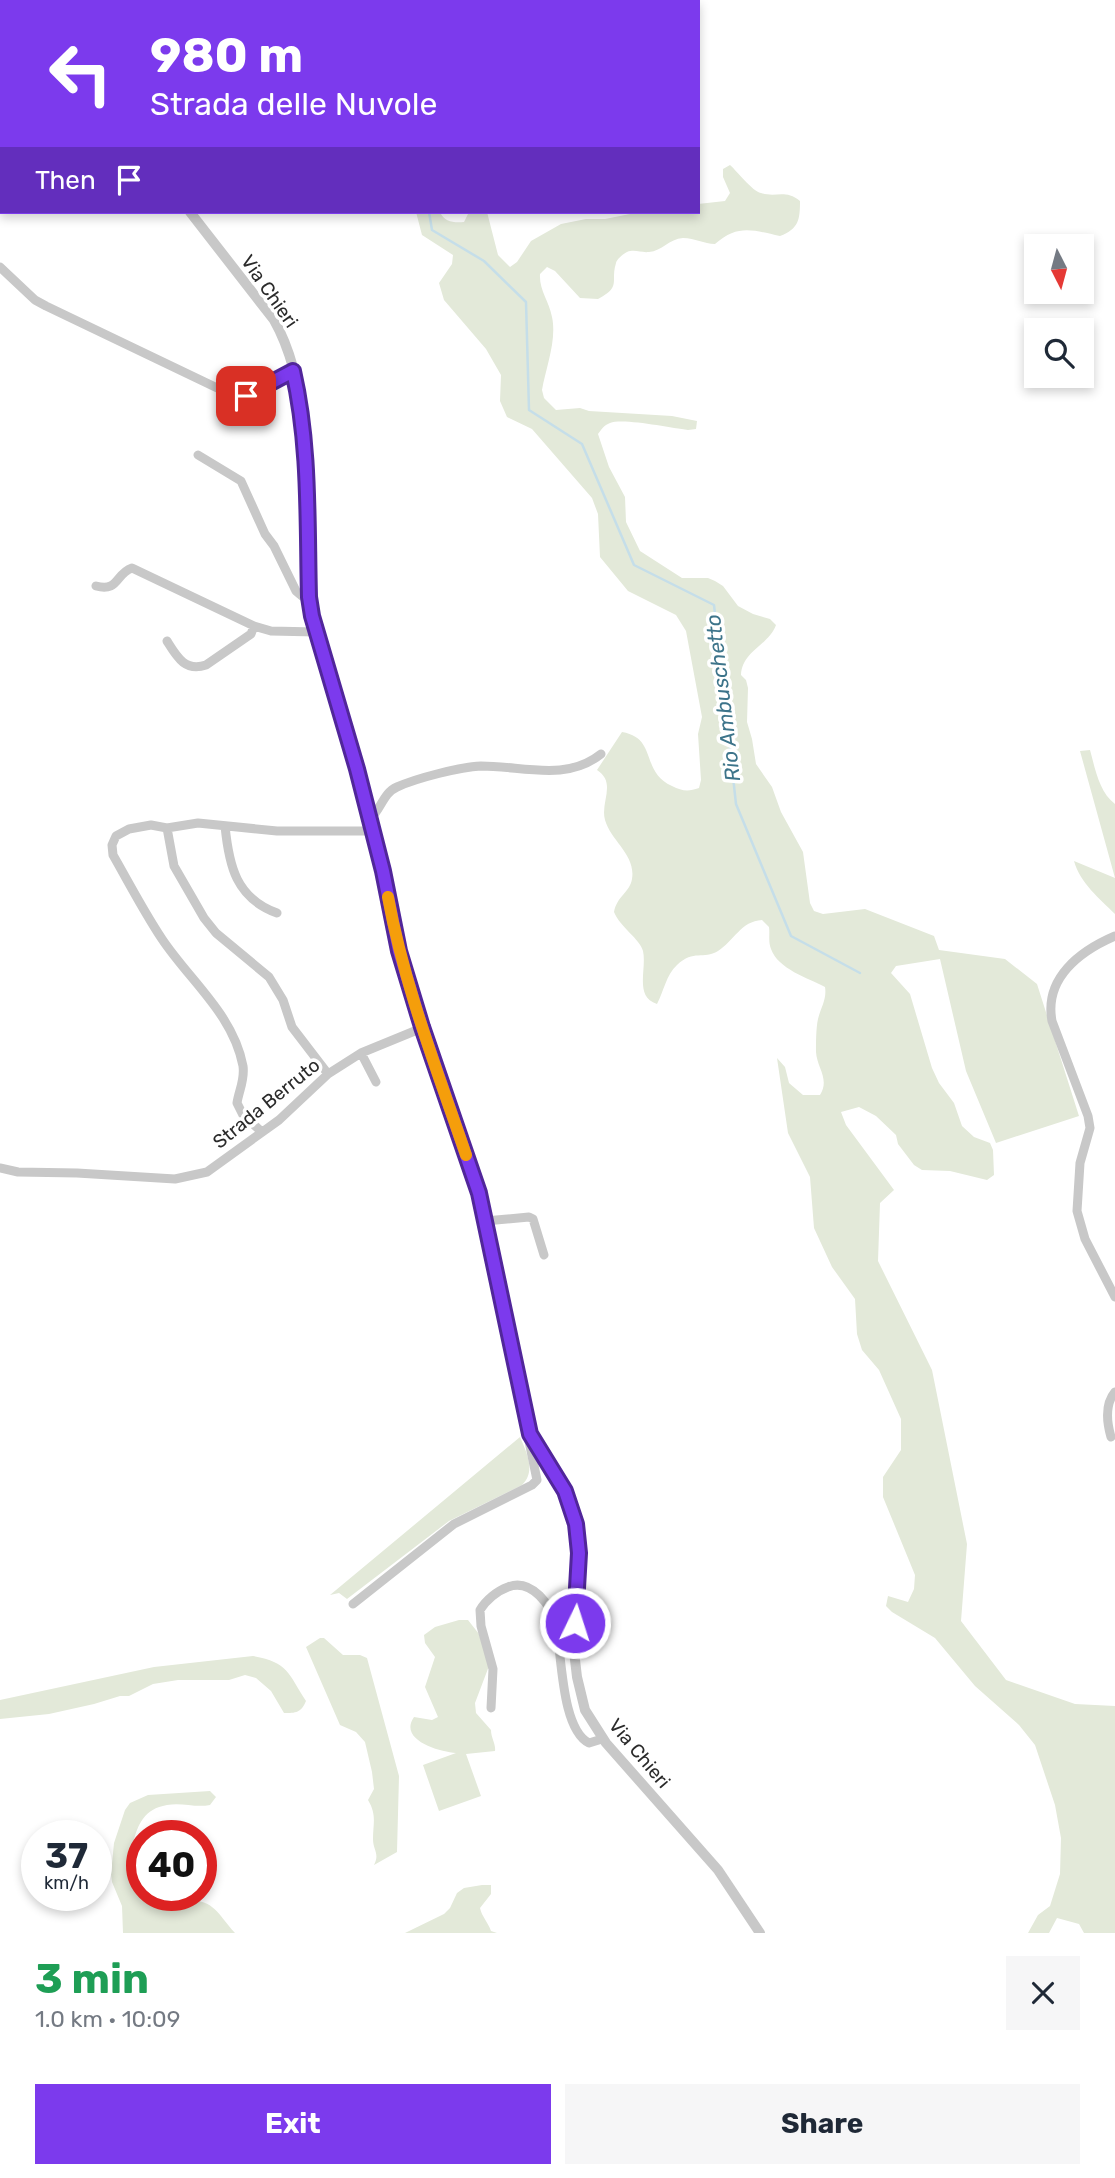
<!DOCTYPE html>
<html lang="en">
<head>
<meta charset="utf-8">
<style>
	:root { --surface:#fff; --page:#f6f6f7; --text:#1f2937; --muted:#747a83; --accent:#7c3aed }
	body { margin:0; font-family:Rubik,sans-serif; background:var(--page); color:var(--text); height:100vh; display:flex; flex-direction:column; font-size:26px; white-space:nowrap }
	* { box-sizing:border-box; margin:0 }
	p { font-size:23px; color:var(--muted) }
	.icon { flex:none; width:38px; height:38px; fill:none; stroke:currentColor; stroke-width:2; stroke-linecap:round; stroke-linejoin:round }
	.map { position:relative; height:1933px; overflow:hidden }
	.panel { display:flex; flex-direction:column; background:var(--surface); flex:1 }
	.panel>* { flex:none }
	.hud { position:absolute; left:0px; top:0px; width:700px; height:214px; box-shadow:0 4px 10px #0003; background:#7c3aed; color:#fff; overflow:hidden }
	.needle { width:46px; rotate:174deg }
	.controls { position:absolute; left:1024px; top:234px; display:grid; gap:14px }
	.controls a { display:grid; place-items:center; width:70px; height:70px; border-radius:0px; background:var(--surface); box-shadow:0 4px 10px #0003; font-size:35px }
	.speed { position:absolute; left:21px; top:1820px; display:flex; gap:14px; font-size:35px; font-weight:700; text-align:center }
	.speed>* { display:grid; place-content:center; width:91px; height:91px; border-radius:50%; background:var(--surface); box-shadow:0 4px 10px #0003; line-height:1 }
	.speed small { font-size:18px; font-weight:400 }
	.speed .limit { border:10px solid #d22; background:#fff; color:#111 }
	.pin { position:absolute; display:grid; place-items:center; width:60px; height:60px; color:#fff; margin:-30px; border-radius:14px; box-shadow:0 4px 10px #0006 }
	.me { position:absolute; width:77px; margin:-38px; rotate:4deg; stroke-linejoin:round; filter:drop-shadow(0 0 5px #0008) }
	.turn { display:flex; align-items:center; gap:24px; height:147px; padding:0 35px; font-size:32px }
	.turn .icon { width:91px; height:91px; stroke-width:2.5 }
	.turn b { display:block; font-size:49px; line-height:60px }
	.then { display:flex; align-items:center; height:66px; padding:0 35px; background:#0003; gap:14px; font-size:26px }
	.round { display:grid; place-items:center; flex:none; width:74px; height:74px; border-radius:0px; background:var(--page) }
	.summary { display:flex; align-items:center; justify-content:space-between; height:119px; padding:0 35px }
	h1 { font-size:42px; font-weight:700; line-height:52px; color:#1e9e55 }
	.primary-button { display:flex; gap:14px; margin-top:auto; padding:14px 35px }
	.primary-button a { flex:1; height:80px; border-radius:0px; background:var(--accent); color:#fff; font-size:28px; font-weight:700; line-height:80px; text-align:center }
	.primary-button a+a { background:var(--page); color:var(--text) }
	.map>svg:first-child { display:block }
	.green { fill:#e3e9d9 }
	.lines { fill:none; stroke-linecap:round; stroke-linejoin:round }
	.stream { stroke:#c5dee9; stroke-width:2.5 }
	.minor { stroke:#c8c8c8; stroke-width:9 }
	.tertiary { stroke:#c8c8c8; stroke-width:10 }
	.route-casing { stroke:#51269a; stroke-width:18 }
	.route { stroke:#7c3aed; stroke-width:12 }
	.slow { stroke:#f59e0b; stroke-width:12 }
	.labels { text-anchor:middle; stroke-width:7; stroke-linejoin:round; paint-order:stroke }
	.street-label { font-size:19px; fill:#2b2b2b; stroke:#fff }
	.water-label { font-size:21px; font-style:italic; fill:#3d748a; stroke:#fff }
</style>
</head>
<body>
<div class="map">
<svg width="1115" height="1933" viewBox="0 0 1115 1933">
	<rect width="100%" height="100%" fill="#fff"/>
	<path class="green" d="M730,165C737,171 752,191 761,193C776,198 785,189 800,201C800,219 799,229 780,236C752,230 738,224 715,244C704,244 695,238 683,238C669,239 662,251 649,252C641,253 635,249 627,252C623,254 617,259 616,263C610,282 622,286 598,299L580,298L555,271L547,267L540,274C539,290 549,301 552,317C557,340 546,367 542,390L544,398L556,410L580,408L589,411L672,416L697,421L696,429L688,430C670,428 624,418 610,423C604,425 601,430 598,434L609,467L625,497L626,522L640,551L682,578H708L715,581L723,586L738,606L753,614L770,619L776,625C769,645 742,651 741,675L746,680L748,688L747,722L752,739L756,764L772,787L781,812L803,852L810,903L814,911L823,914L865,909L934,936L939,950L1005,959L1037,984L1079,1116L996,1143L966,1071L940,959L896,966L891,973L910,994L932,1068L939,1083L954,1103L962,1126L974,1137L990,1143L993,1150L994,1175L987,1180L950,1171L922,1170L914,1165L898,1144L896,1135L876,1116L859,1107L841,1112L846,1125L894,1190L880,1203L878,1261L932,1370L967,1544L961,1621L1006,1680L1075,1704L1115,1706V1933H1084L1079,1924L1057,1918L1049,1933H1028L1038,1915L1050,1906L1060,1874L1061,1838L1055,1805L1035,1745L1019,1725L975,1686L935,1638L892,1612L886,1606L888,1596L908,1602L914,1589L915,1575L883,1497V1477L901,1450V1419L879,1370L862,1350L857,1334L855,1299L832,1267L814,1228L810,1177L788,1133L777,1058L785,1067L789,1083L803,1095H820C830,1079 817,1068 816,1052C816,1042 816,1028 818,1019C821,1007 827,999 825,987C808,978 778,969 771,949C768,942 770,934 769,927L762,920C741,921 734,941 718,951C703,960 694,949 677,965C666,975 664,991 657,1004C634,997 647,969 643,951C640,939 620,927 614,912C617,896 630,892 632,879C636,855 611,841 605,820C600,802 617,783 597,770L622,732C658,738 640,772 672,786C682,791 688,792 699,788L701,780L698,734L702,717L686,631L676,615L628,591L600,557L598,514L592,498L532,429L507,417L500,401L501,375L486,349L444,300L439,283L452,264L453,255L422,235L416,212H440C444,222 454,223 464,222L469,212H487L498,255L510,267L517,262L531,241L561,224L586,219H605L640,212H698V204L725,201L730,193L723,177V169Z
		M1090,750C1095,768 1099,792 1115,804V914C1100,899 1080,883 1074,861L1115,878L1080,751Z
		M520,1437C527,1453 536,1472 522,1485L449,1521L347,1599L339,1593L330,1595Z
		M459,1620H468L479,1634L489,1666L475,1703L476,1713L491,1730C491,1738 496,1744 495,1751L466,1754L481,1796L439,1811L423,1765L456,1753C439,1752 398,1740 414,1717L432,1720L438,1717L425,1687L435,1657L425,1643L424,1635L435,1627Z
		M320,1638H324L343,1655H360L367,1658L399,1776L397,1852L374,1865C380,1854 373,1850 373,1839C373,1823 377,1815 368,1800L374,1789L372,1772L365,1742L356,1732L340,1725L306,1647Z
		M253,1656C288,1662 288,1673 306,1701C301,1713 296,1713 284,1713L271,1691L256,1678L245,1675L229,1680H178L153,1684L129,1696H120L94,1704L49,1714L0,1719V1700L154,1667Z
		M210,1791L216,1797L210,1805C195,1808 182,1802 167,1805C144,1809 138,1824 133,1843C132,1851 129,1856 128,1864L136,1870L142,1868V1895H160L169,1904L178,1906L185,1900C214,1899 217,1913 235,1933H123L122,1906L112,1882L111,1874L114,1843L125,1810L130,1803L148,1795Z
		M482,1885H491V1894L480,1908C482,1917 488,1922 491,1931L497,1933H405L444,1914L450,1908L457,1893L464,1888Z"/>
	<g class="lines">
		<path class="stream" d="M268,0L270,2
			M429,212L432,230L484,261L526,302L529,410L582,444L634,565L714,605L736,804L791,936L860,973"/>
		<path class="minor" d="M0,267L35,300L46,306L236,397L246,396L293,371
			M198,455L241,481L265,534L274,546L296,591L302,596L308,597
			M96,586C119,592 115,574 132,568L254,626L271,631L316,632
			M167,641C177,657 185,672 206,665L251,634L254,626
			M370,819C381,810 383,793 397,787C417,778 460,767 481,766C523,766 566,782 601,754
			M225,826C229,866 236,898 277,913
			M167,828L174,866L204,918L216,933L269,977L283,1000L292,1027L328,1074
			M1115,936C1080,951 1044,978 1052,1021L1088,1116L1090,1128L1080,1163L1077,1211L1085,1239L1115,1297
			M361,1053L376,1082
			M262,1132L243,1115L237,1103C239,1090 245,1080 243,1066C233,1014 190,981 162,939C144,912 129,883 113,855L112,845L116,836L129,829L151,825L167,828L198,823L277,831H373
			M0,1168L18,1172L77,1173L175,1179L207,1172L279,1120L328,1074L361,1053L422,1028
			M485,1221L529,1217L533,1219L544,1255
			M1111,1437C1107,1423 1105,1404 1115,1392
			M353,1604L454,1524L532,1485L537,1480L529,1441L530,1434
			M491,1708L493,1669L481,1626L480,1610C486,1600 497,1591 508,1587C531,1578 553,1606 556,1626C562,1654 561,1729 589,1743L602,1739"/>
		<path class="tertiary" d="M23,0L25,2
			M190,212L274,320C316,394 307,513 308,597L312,616L357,769L383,871L399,951L422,1028L479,1193L508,1335L530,1434L565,1491L576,1524L579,1553L574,1651L577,1677L585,1710L606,1743L718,1870L760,1933"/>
	</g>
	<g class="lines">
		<defs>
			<path id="route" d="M246,396L293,371C310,445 307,521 309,597L312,616L357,769L383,871L399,951L422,1027L479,1193L530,1434L565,1491L576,1524L579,1553L575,1623"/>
		</defs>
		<use href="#route" class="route-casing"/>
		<use href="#route" class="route"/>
		<path class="slow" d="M388,897C404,985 437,1070 466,1155"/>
	</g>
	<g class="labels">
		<g class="street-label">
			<text transform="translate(270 291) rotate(55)" y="7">Via Chieri</text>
			<text transform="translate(266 1103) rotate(-39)" y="7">Strada Berruto</text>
			<text transform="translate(640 1753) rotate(50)" y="7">Via Chieri</text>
		</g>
		<g class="water-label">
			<text transform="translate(723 698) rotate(-97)" y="7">Rio Ambuschetto</text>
		</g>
	</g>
</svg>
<div class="controls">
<a><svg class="needle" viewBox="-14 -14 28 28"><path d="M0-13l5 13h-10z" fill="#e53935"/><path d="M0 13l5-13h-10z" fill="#747a83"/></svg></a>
<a><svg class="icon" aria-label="search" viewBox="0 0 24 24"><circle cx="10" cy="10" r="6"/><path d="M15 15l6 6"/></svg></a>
</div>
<div class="speed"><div>37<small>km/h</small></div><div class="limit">40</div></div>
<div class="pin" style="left:246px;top:396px;background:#d93025"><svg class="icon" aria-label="arrive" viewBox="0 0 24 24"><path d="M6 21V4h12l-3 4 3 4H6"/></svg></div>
<svg class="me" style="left:575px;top:1623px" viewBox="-20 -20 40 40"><circle r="17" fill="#7c3aed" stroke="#fff" stroke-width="3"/><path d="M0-11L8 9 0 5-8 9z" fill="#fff"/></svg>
<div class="hud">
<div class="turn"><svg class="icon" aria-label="left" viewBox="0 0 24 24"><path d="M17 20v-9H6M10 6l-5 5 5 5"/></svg><div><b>980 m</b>Strada delle Nuvole</div></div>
<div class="then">Then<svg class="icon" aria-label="arrive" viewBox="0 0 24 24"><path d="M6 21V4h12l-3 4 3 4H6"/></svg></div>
</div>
</div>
<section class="panel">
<div class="summary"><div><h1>3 min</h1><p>1.0 km · 10:09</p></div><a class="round"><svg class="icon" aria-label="close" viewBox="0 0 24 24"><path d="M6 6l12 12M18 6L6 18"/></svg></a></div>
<div class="primary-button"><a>Exit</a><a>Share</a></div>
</section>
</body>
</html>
